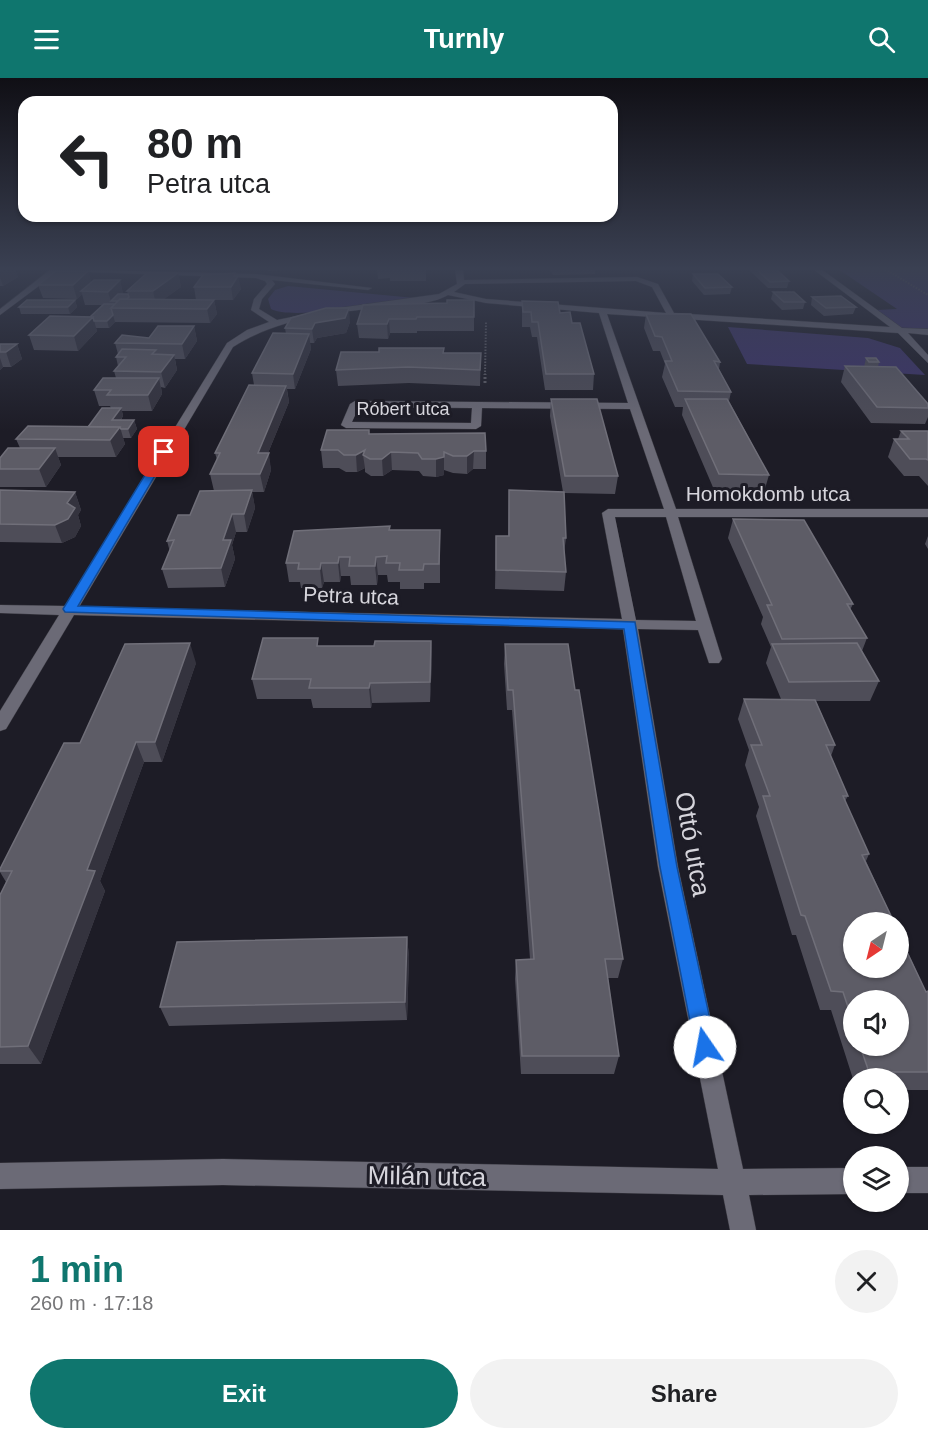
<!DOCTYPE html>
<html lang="en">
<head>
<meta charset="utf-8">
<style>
	:root { --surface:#fff; --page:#f2f2f2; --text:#202124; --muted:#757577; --accent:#0f766e }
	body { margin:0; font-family:Helvetica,sans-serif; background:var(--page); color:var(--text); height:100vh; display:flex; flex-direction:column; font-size:22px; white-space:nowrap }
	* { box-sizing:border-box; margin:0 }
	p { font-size:20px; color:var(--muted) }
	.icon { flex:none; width:33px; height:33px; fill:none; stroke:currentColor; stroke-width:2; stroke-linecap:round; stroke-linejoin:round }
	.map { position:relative; height:1152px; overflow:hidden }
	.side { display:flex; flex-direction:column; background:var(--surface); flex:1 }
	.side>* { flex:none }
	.hud { position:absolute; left:18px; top:18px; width:600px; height:126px; border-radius:18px; box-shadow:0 2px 4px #0004; background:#fff; color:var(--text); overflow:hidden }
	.needle { width:39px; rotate:215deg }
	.fabs { position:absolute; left:843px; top:834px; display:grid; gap:12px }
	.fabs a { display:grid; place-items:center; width:66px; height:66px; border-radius:50%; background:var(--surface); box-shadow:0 2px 4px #0004; font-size:30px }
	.pin { position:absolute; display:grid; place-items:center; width:51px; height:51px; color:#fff; margin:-26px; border-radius:12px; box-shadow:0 3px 9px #0006 }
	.me { position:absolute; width:66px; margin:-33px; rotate:348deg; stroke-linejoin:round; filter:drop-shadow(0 0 4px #0008) }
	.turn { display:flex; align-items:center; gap:21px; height:126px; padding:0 30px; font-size:27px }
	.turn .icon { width:78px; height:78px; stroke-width:2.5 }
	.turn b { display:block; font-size:42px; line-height:51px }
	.round { display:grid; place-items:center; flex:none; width:63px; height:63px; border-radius:32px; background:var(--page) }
	.head { display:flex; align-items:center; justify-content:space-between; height:102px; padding:0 30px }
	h1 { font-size:36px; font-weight:800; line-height:45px; color:var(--accent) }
	.cta { display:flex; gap:12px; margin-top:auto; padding:12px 30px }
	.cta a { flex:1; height:69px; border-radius:36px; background:var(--accent); color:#fff; font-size:24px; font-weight:800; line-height:69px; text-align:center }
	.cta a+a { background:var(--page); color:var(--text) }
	header { display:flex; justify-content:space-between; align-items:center; height:78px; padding:0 30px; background:var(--accent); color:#fff; font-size:27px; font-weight:800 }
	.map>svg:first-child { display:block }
	.green { fill:#3d346b }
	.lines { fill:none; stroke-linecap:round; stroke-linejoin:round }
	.minor-casing { stroke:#393840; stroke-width:1 }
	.path-far1 { stroke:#5f5e67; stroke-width:2; stroke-dasharray:1.5 1.5; stroke-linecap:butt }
	.path { stroke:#5f5e67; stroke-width:3; stroke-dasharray:2 2; stroke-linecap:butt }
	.minor { fill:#6b6a76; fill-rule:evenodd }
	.wall { fill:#4e4d58; fill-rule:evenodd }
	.shaded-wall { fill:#34333e }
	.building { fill:#5d5c66; stroke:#706f79; stroke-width:1.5 }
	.route { fill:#1a73e8; stroke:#114b97; stroke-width:1.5 }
	.labels { text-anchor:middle; stroke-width:6; stroke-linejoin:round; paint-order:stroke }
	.far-street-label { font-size:18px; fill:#d6d5dc; stroke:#1d1c26 }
	.street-label { font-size:21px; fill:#d6d5dc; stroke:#1d1c26 }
	.near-street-label { font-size:26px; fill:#d6d5dc; stroke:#1d1c26 }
</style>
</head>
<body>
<header><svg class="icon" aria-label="menu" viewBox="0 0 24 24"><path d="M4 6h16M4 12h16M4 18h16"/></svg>Turnly<svg class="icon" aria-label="search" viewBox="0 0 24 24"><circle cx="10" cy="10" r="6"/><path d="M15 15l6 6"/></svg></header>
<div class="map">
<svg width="928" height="1152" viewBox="0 0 928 1152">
	<rect width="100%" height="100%" fill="#1d1c26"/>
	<path class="green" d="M838,191H928V251L899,250L876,232L897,231Z
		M288,208L415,220C385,224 294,243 271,231L268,221L275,212Z
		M728,249L868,260L900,270L925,297L747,286Z"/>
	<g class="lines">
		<defs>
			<path id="minor" d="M51,191L256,196L372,210L368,212L272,202L275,206L262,221L259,231L277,242L331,231L439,216L457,206L455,191H463L464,202L637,199L658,206L674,235L890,249L813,191H821L902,250L928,251V257L908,255L928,277V285L898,255L607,236L676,431H928V439H678L722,581L719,585H709L698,552L638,551L678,789L743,1091L854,1090V1116L749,1117L756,1152H730L723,1117L223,1107L0,1111V1085L223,1081L718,1091L658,789L623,551L74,537L6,651L0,653V633L59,537L0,535V527L65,528L227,265L247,252L269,244L251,232L254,221L267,206L265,203L256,200L59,193L0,237V231ZM636,203L652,209L666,235L486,221L454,214L465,206ZM448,217L486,225L599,235L628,325L355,323L350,326L341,347L346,350L476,351L481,348L482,330L630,331L664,431H608L602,435L622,541L79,529L233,269C279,240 331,235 384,229C404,227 431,227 448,217ZM359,329L472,330L471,345L352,344ZM615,439H666L696,543L636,542Z
				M898,1089H928V1115H898Z"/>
		</defs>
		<use href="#minor" class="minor-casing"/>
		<path class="path-far1" d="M885,191L928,217
			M485,297L486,244"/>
		<path class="path" d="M485,305V296"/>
		<use href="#minor" class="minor"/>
	</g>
	<path class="wall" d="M0,191H15L18,199L3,208H0Z
		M268,191H292V192L268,193Z
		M377,191H426V203H390V200L378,201Z
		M549,191H595V196L553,197Z
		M749,191H776L789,203L787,210H768L749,192Z
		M88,193L91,204L120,202L123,216H128L127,213L178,195L181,209L164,221L196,222L194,209L235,195L241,211L233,222H214L217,236L210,245L115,244L109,250H96L97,253L78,273L34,272L29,257L90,239L102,227H85L82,216L77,221L43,220L38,207Z
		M693,196L732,209L730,216L704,217L692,203Z
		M773,214L805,224L803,231L782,232L771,221Z
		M812,219L856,229L853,236L824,238L811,227Z
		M75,222L77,229L70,236H21L19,229Z
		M474,222V253H417V255H390L388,261L359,260L357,246L447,225Z
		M522,223L560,235L572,245L594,296L593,312H545L537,259H532L530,249H522Z
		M646,236L720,284L719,291L731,314L729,323L769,397L764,414H715L682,337L683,329H675L662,299L665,286L660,273H653L644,250Z
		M350,244L346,255L317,260L314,265H310L311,271L295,311H287L289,324L268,375L271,392L264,414H252L255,430L247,454H236L232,467L235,481L225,509L168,510L162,491L170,474L167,463L190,437L214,413L210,396L217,382L215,375L254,307L252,295L286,256L285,250Z
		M194,248L197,263L185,281H175L177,292L165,310L161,309L162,316L152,333H122L123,338L121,342H134L137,351L131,360H123L125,366L116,379H58L61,387L46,409H0V380L20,370L16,361L88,349L111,330L110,328H99L94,312L116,300L114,293L118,288L116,279L118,276L115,265L149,260Z
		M0,266H17L22,281L11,289H3L0,292Z
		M444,270V275H481L480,308L409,305L338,308L336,292L379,274Z
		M866,280L879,284L878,289L928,326V339L925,346L871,345L841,304L845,288L864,289Z
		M551,321L618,398L615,416L564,415L566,460L564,475L566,494L564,513L495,511L496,458H508L509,412L563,414L550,338Z
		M901,353H928V408L919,398H904L888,379L894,361H898Z
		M369,356L486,373V391H473L467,396L453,395L444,392V397L436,399L423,398L419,393L392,392L383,398H371L365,394V390L357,394H346L339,390H323L321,372Z
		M0,412L75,414L81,432L78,437L81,448L75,459L62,465L0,464Z
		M733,441L853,526L850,532L867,560L862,573L879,603L870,623H816L835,667L831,678L848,718L845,723L869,776L866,783L926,914L928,913V1012H898V1000H854V1004L831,932H820L796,857H792L756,738L759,729L745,687L749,672L738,641L744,621H781L766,585L771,569L761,546L763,539L728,460ZM854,922L898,968H854Z
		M390,452L440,470V505H424V511H400V504H388L387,497H378L377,507H351L350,498H341L340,504H324L322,510H301L300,504H289L286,485Z
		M928,458V471L925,466Z
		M431,563L432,582L430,624L372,625L371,630H313L311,621H257L252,601L320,568H374Z
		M505,566L575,612L623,881L618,900H608L619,978L614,996H521L515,901L516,882L530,881L512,632H507L504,586Z
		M196,585L162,684H144L100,803L105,813L41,986H0V817L6,804L0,794V791L80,665Z
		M407,859L409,879L407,942L169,948L160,929Z"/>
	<path class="shaded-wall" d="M4,191H15L18,199L3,208L0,199V194Z
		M88,193L92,207L81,213L82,216L77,221L73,207Z
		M178,195L181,209L156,227L153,213Z
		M235,195L236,201L238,198L241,211L233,222L231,209Z
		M120,202L123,216L116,223H111L112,227L108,214Z
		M75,222L77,229L70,236L68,229Z
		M214,222L217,236L210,245L207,231Z
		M349,230L350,244L346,255L317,260L314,265L312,251L315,245Z
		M113,237L115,244L109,250L107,243Z
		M93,239L97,253L78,273L74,258Z
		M389,241L390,255L388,261L387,246Z
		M194,248L197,263L185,281L182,266Z
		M309,256L311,271L295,311L293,296Z
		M17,266L22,281L11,289L6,274Z
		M174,277L177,292L165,310L161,294Z
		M0,280L3,289L0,292Z
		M159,300L162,316L152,333L148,317Z
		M286,308L289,324L261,392L258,375Z
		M121,330L123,338L115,350L112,342Z
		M134,342L137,351L131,360L128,351Z
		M120,349L125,366L116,379L110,362Z
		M55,370L61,387L46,409L39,391Z
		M365,372L363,377L365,390L357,394L356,377Z
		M474,373L473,391L467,396V378Z
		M391,374L392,392L383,398L382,381Z
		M444,374V397L436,399V381Z
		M269,375L271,392L264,414L260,396Z
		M252,412L255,430L247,454L244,436Z
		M75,414L81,432L78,437L81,448L75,459L62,465L55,447L67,425Z
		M232,436L236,454L232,467L235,481L225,509L221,490L223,462Z
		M339,479L341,498L340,504L338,485Z
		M376,479L378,497L377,507L375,488Z
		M321,485L324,504L322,510L320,491Z
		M431,563L432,582L430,624V604Z
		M190,565L196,585L162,684L155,664Z
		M370,605L372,625L371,630L369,610Z
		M136,664L144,684L100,803L105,813L41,986L28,968L87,792Z
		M407,859L409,879L407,942L405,924Z"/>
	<path class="building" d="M756,191H776L789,203L770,204Z
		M56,193H88L73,207H38Z
		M147,195H178L153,213H127Z
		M235,195L234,198H238L231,209H194L203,197Z
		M693,196H718L732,209L705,210Z
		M94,202H120L108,214L81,213Z
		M773,214H794L805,224H784Z
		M118,216H128L129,219L127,221H120L118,223H111Z
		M841,218L856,229L826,230L812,219Z
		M120,221L214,222L207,231L111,230Z
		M27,222H75L68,229H19Z
		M447,222H474V239H417L416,241H389L387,246H357L363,227L447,225Z
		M522,223L558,224L560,235L570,234L572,245H580L594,296H546L538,244H532L531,234H523Z
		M104,226H115L111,230L113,237L107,243H94L93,239H90Z
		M326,230H349L345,240L315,245L312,251L285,250L291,240Z
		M646,236H691L720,284L714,283L731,314L678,313L665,283H672L662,259L655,258Z
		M50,238L93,239L74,258L29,257Z
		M158,248H194L182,266L115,265L122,257L149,260Z
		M273,255L309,256L293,296L252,295Z
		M0,266H17L6,274H0Z
		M379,270H444L443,275H481L480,292L408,289L336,292L341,274H379Z
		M122,271L156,272L152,276L174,277L161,294L114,293L126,279H116Z
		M866,280H876L879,284H869Z
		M845,288L896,289L928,326V330L877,329Z
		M103,300H159L148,317H107L111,312H94Z
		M249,307L286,308L258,375H269L260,396H210L220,375H215Z
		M551,321H597L618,398H565Z
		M685,321H727L769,397L719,396Z
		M102,330H121L112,342H134L128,351H121L120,349H88Z
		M28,348L120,349L110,362L16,361Z
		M327,352H369V356L485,355L486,373H474L467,378H453L444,374V379L436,381H422L418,375L391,374L382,381H370L363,377L365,372L356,377H344L338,372H321Z
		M901,353H928V382L926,381H910L894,361H909Z
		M8,370H55L39,391H0V380Z
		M0,412L75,414L67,425L75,430L68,441L55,447L0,446Z
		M252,412L244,436H232L223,462H231L221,490L162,491L174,462L167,463L178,437H190L200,413Z
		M509,412L564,414L566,460H563L566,494L496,492V458H509Z
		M733,441L804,442L853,526H847L867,560L782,561L767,527H772Z
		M390,448L389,452H440L439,486H424L423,492H399L400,485H386L387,478L376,479L375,488H349L350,479H339L338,485H321L320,491H298L299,485H286L294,453Z
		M263,560H318L317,568H374L375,563H431L430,604L370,605L369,610H309L311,601H252Z
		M190,565L155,664H136L87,792L95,793L28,968L0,969V817L12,793H0V791L64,665H80L125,566Z
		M857,565L879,603L789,604L772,566Z
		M505,566H568L575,612H579L623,881H605L619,978H522L516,882L534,881L513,612H508Z
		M744,621L815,622L835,667H826L848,718H843L869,776L862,777L894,844H854V890H898V855L926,914L928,913V994H869L860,968H898V922H854V947L843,914L831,913L805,838L801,837L763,718H770L751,667H762Z
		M407,859L405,924L160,929L177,864Z"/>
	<linearGradient id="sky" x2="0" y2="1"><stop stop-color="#100f15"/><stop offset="0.54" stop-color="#3a4052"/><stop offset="1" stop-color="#3a4052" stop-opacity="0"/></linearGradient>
	<rect width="928" height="353" fill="url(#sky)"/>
	<path class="route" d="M164,371L169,374L78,528L635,544L677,789L716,969L713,976L705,979L698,976L695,969L660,789L624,551L65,534L63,531L159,374Z"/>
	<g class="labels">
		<g class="far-street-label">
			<text x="403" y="337">Róbert utca</text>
		</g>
		<g class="street-label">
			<text x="768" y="423">Homokdomb utca</text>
			<text transform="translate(351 518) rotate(2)" y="7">Petra utca</text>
		</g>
		<g class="near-street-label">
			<text transform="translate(693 766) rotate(80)" y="9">Ottó utca</text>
			<text transform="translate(427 1098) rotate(1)" y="9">Milán utca</text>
		</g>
	</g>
</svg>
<div class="fabs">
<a><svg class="needle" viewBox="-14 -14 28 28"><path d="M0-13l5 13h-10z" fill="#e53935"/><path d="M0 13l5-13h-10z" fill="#757577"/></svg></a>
<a><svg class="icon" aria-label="sound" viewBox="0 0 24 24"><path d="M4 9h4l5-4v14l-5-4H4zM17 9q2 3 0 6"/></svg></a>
<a><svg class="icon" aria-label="search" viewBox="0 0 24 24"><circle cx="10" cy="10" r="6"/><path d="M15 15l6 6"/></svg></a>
<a><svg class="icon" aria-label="layers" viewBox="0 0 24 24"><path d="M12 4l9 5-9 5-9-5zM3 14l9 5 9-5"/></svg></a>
</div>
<div class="pin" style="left:164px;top:374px;background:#d93025"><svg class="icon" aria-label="arrive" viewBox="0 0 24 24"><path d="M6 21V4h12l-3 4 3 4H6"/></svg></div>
<svg class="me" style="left:705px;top:969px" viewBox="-20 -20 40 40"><circle r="19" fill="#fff"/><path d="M0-13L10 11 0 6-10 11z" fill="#1a73e8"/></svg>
<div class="hud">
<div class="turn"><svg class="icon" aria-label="left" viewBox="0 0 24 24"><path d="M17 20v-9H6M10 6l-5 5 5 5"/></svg><div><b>80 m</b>Petra utca</div></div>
</div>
</div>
<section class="side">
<div class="head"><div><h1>1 min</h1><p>260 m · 17:18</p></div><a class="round"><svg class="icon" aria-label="close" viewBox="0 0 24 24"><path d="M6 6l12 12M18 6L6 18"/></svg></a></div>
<div class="cta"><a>Exit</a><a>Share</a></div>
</section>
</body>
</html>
